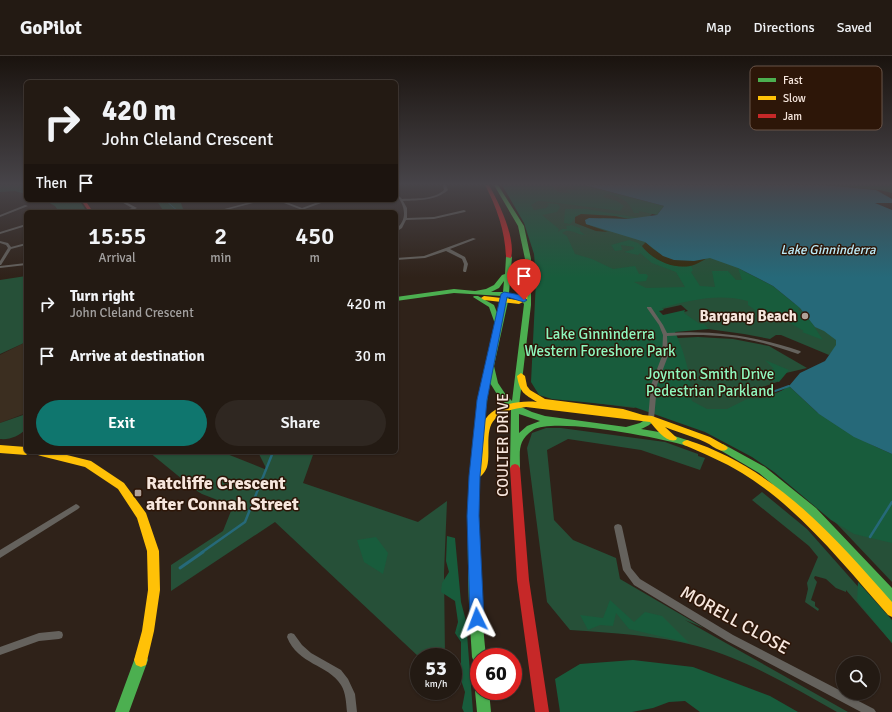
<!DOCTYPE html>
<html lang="en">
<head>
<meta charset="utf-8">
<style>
	:root { --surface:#231a13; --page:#2f2721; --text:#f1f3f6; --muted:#a3a1a0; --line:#403833; --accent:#0f766e }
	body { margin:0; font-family:Signika,sans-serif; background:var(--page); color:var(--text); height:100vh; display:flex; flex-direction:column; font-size:15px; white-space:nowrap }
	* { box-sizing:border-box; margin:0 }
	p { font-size:13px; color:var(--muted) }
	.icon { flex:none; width:22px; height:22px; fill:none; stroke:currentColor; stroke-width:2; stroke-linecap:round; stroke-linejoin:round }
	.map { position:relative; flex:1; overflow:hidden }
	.sheet { position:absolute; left:24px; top:154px; width:374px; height:244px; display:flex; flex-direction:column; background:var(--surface); border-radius:6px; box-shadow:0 1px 3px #0004,0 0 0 1px var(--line) }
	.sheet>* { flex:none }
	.guide { position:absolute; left:24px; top:24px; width:374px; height:122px; border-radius:6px; box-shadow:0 1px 3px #0004,0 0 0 1px var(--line); background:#231a13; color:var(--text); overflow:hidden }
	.controls { position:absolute; left:836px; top:600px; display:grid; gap:8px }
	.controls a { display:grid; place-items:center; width:44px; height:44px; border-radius:50%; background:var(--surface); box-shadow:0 1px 3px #0004,0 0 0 1px var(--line); font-size:20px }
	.speed { position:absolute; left:410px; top:592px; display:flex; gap:8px; font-size:20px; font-weight:700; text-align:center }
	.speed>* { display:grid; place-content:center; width:52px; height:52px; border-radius:50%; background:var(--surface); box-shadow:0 1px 3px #0004,0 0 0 1px var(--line); line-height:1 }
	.speed small { font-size:10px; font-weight:400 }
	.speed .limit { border:6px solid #d22; background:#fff; color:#111 }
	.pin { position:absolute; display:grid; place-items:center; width:34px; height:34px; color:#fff; margin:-41px -17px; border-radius:50% 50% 50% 0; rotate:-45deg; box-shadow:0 0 4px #0007 }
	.pin .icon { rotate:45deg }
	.me { position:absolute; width:44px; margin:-22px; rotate:357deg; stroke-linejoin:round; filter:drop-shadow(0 0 3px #0008) }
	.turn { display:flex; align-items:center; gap:14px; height:84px; padding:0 12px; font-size:18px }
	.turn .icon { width:52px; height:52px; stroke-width:2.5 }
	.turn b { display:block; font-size:28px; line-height:34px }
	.then { display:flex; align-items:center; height:38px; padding:0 12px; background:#0003; gap:8px; font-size:15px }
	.eta { display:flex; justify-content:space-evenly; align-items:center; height:68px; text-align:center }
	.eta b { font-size:24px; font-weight:600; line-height:28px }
	.primary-button { display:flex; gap:8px; margin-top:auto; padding:8px 12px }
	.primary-button a { flex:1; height:46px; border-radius:24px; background:var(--accent); color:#fff; font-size:16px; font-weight:600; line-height:46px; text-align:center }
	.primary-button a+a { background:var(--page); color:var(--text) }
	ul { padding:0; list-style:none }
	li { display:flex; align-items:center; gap:12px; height:52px; padding:0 12px }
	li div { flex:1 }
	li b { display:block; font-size:15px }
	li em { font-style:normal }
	header { display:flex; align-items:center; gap:24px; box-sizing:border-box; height:56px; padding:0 20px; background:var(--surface); border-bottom:1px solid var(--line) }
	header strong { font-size:19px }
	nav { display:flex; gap:22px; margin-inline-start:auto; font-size:14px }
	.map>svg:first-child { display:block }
	.commercial { fill:#3b2e20 }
	.green { fill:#265038 }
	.forest { fill:#185c3c }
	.sand { fill:#352c0f }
	.water { fill:#266979 }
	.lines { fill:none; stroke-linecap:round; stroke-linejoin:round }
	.stream-far3 { stroke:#266979; stroke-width:1 }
	.stream-far2 { stroke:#266979; stroke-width:2 }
	.stream-far1 { stroke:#266979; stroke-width:2.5 }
	.stream { stroke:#266979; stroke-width:3 }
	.street { fill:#65625d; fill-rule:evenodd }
	.fast { fill:#4caf50; fill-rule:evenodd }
	.slow { fill:#ffc107; fill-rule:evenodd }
	.jam { fill:#c62828; fill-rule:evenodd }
	.route { fill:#1a73e8; stroke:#114b97 }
	.poi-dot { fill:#b0a198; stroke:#2d1608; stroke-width:1.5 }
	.labels { text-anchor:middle; stroke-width:3; stroke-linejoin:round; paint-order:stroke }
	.far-water-label { font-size:13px; font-style:italic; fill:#bdebf8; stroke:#2d1608 }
	.poi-label { font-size:15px; font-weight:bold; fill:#f6e6dd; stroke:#2d1608; text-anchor:end }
	.park-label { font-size:15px; fill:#8ff7be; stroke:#2d1608 }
	.street-label { font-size:15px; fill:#f6e6dd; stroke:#2d1608 }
	.near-poi-label { font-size:18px; font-weight:bold; fill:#f6e6dd; stroke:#2d1608; text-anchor:start }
	.near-street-label { font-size:18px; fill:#f6e6dd; stroke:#2d1608 }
	.key { fill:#2d1608; stroke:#695448; stroke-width:1 }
	.key-label { font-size:11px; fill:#f6e6dd }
</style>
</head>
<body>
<header>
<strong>GoPilot</strong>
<nav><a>Map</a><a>Directions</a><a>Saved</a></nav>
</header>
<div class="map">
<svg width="892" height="656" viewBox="0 0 892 656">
	<rect width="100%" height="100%" fill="#2f2219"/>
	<path class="commercial" d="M26,286V357L0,367V299Z"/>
	<path class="green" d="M0,129H26V138L15,135L0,136Z
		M507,129H581L628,141L653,157L648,162L703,198L737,210L739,213L803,253L840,286L829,299L781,279H776L770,283L744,278L708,273L668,260L688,255L681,249L663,253L657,251L643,348L634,352L595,347L544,205Z
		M44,144H79L87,156H59L55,150Z
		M154,144H180L183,153L193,156H164L159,148Z
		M26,220V286L0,298V224Z
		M698,281L733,283L769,290L807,312L786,317L777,326L754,334L752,339L761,342L781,335L892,401V526L819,449L661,329L678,282Z
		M26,358V373C19,380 10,384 0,383V367Z
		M546,372H561L665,386L698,398V400L705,402L700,414L641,394L568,383L547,394L554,464L573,484L616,502L620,523L704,572L685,564L848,656H837C792,631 748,604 697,590C656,579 612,577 570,574L547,546L527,392L532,377Z
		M149,396H222L267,414L258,396H314L303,427L418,466L447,445L444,517L445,601H419L275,466L171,535V509L223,475L233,450L202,438L179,424L182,423Z
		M762,436L807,473L892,569V587L846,534V536L836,532L826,523L815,520L814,522L817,526L811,544L815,546V550L819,553L818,555L805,546L808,533L807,527L818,501L809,490L752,444Z"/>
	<path class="forest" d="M502,129H551L558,136L571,137L566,134L577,133L569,129H583L664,150L657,159L639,155V157H634C628,144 621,141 607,138L603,141L617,145L624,150L620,155L550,146L538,145L531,149L534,154L546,152L549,149L546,147L558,148L560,151L557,156L542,159L559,173L558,176L562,173H567L566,170L572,169L580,172V175L585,179C576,179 570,171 562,177L567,180L575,198L592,203L613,213L635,210L639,218H646L648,220L646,225L634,226L646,232L685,231L676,216L652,207L640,197L638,199L624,196L634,193V191L621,189L622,194L615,195L611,189L629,184L638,187L645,194L679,211L691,210L693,214L691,216L700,230L715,231L712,215H728L736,224H742L738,212L773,230L800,252L798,253L811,266L823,284L802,276L804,275L784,264L766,262L748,249V245C719,237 690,244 662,252L664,254L659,255L663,259L685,254L684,257L700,268H704L709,273L675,276C682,290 687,308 690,323C691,331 689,337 692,345L707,353H727L747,343L770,342L789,330L819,358L854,381L892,398V487L854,478L831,464L774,416L752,401L705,376L634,351L552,343L539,339L531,326L536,224L534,198L524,167Z
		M825,129H892V137L880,134Z
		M565,153H586L639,162C624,164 585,154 576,161C574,162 573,166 570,168L564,167Z
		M765,304L789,314L779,326L763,322L764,314L774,313Z
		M447,480L455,482L461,546L466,565L473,656H464L462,652L465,636L461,624V586L455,577L458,566L455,545L441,536L442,527L449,516L446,505Z
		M376,481L388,497L383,518L364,506L357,484Z
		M858,526L892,564V587L857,545Z
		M610,544L634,566L645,556L662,560L689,587L629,573L616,557L613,570L600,569L588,574L580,559L603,562Z
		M633,604L693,611L770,640L798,656H700L685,645L669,646L653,652L632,656H560L555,623L580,608Z"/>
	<path class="sand" d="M581,158L615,160L628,163L603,162L586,168L608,176L596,175L575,167V161Z
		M646,186C662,205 685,205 707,202C702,205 696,209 690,210C673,213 652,204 642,190Z"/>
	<path class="water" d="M584,129H825L876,134L892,143V147H875L892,154V398L854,381L819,358L789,330L800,317L825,305L836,289V284L824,275L815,271L800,252L773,230L738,212L710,202L694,205L674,204L663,200L645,186L586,168L585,164L589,162L628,163L657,159L664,150Z"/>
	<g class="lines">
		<path class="stream-far3" d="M165,144L179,156"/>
		<path class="stream-far2" d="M752,337L764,339L789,330"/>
		<path class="stream-far1" d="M870,481L892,446
			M201,497L245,466L273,396"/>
		<path class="stream" d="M180,512L203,496"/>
		<path class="street" d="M443,129H446L448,134C436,145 418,144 403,145L407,152V162L434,161L464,154L466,155L465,156L434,163L406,164L402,172L396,176V173C405,166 406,156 401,146C399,142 397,141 396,137L402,143C416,142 433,144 444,134Z
			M118,144H122L137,152L131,155H129V153L132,152Z
			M258,144H264L219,156H213Z
			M276,144H281L302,152L321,145L324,146L302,154Z
			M25,149L28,150L0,161V159Z
			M26,168V170L0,178V176Z
			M473,182L476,183L450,193L465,201L468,208L466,216H464L463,215L464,208L462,203L446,195L425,202L396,204V202L424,200Z
			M0,185L8,187L11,191L26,187V189L11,193L1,209H0V205L8,192L6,189L0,187Z
			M26,207V209L0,212V210Z
			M647,251H651L663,269L667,277C715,274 754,280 800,295L801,296L798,298C786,294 775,290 763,287C731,279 700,278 667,280L668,300L657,329L654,363L653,365H649L648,363L651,329L662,300L663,279L659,269L647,252Z
			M76,448L78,449L80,451L78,453L0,502V494Z
			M618,468L621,469L622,471L631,512L640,523L733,579L843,636V637L874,653L876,656H861L727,585L634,529L623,514L614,471L615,469Z
			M59,575L62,576L63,579L62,582L59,583L39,585L0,599V591L39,577Z
			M291,577L294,578L302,589L311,597L341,614L348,623L355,638L357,656H347C346,647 346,637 341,629C328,608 298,609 287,581L288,578Z"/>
		<path class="fast" d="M494,129H498L524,170L531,203V249L519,350L532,356L545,360L626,371L640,367L651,360L654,361L655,363C652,368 646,371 641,373L665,377L690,385L692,387L690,389L687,390C661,382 555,361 533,374C517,385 520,395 520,412L518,415L515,416L512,415L510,412L511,353L500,343L490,327C474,418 477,510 486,601H479V608L474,606L472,601C466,516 465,431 479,347C483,320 491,294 497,267L494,265L489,251L473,241L474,240H478L494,249L498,259L502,240L454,237L396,245V241L454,233L475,235L486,233L494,229L502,219L505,218L506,201L509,199L512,201L509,237L525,241V203L518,170ZM504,225L503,236H491L499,232ZM509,241L520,243L524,248L512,345L506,339L498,327L494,310ZM519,358L540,365L527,370L519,377Z
			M723,388L765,411L816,452L892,532V547L888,545L808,458L759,417L720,394L718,392L720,390Z
			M141,597L146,599L148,604L129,656H115L136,599Z
			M479,629V635H489L491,656H477L475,635L477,630Z"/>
		<path class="slow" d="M527,224L530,226L527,244L519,248L484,244L481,242L484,240L518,244L521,243L524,226Z
			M521,317L525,320L527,330L530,334L545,343L623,353L643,359L652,360L710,381L726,390L728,392L726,394C720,396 715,392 709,388C696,381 680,377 665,371L677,382L676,384C666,387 656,373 650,366L526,351C515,353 503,354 495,363C484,374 491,397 487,411C485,417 478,425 472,423L470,420C472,416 476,413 477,410C481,401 478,383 481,373C487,349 517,344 537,346C524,338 520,337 517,320Z
			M687,384C774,411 834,480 892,546V561L888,559C843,508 800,453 742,417C724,406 703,397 684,389L682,387L684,385Z
			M0,389L26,391V396H30L26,399L0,397Z
			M36,396H55L91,405L124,427L146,457L159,495L160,534L154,575L146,609L141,611L136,609L134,604L142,575L148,534L147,495L137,462L118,433L85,411L41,400L38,399Z"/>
		<path class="jam" d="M485,129H489C499,147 516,182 511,202L506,201C505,175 497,152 485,129Z
			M81,144H85L93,156H89Z
			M515,408L518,409L520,412L529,524L549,656H535L517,524L510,412L512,409Z"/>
	</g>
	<linearGradient id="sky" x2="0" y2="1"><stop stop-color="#1a130e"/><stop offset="0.58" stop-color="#474449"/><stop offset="1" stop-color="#474449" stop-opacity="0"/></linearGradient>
	<rect width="892" height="221" fill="url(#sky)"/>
	<path class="route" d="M504,236L521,239L527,244L524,246L507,241L487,344L480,420L479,460L484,563L482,568L477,570L472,568L470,563L467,460L469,420L477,344L501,238Z"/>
	<g class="poi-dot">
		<circle cx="805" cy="260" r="4"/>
		<rect x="134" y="433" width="8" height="8" rx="2"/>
	</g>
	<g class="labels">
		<g class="far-water-label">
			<text x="828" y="198">Lake Ginninderra</text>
		</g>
		<g class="poi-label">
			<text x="797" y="265">Bargang Beach</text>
		</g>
		<g class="park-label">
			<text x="600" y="283">Lake Ginninderra<tspan x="600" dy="17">Western Foreshore Park</tspan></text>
			<text x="710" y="323">Joynton Smith Drive<tspan x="710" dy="17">Pedestrian Parkland</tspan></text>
		</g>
		<g class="street-label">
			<text transform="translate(503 389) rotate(-90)" y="5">COULTER DRIVE</text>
		</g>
		<g class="near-poi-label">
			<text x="146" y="433">Ratcliffe Crescent<tspan x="146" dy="21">after Connah Street</tspan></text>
		</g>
		<g class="near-street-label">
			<text transform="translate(735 564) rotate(29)" y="6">MORELL CLOSE</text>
		</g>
	</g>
	<rect x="750" y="10" width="132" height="64" rx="6" class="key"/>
	<rect x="758" y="22" width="18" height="4" fill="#4caf50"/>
	<rect x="758" y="40" width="18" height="4" fill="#ffc107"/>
	<rect x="758" y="58" width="18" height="4" fill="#c62828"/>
	<g class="key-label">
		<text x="783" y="28">Fast</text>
		<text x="783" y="46">Slow</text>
		<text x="783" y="64">Jam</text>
	</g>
</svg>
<div class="controls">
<a><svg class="icon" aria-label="search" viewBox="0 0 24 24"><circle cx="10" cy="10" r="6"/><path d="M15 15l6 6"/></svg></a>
</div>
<div class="speed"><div>53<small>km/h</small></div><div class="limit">60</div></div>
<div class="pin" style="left:524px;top:244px;background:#d93025"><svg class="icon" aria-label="arrive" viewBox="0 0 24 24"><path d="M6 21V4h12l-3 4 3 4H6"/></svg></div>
<svg class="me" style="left:477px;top:563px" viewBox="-20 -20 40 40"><path d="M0-17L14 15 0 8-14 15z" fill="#1a73e8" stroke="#fff" stroke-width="4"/></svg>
<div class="guide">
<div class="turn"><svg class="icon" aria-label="right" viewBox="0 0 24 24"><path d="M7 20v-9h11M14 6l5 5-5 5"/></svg><div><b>420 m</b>John Cleland Crescent</div></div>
<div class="then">Then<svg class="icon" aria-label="arrive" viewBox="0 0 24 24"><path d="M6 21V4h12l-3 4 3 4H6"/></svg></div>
</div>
<section class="sheet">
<div class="eta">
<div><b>15:55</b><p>Arrival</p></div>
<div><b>2</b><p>min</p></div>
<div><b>450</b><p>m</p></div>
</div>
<ul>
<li><svg class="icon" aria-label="right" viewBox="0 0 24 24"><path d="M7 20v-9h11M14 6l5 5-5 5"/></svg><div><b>Turn right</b><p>John Cleland Crescent</p></div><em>420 m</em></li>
<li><svg class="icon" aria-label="arrive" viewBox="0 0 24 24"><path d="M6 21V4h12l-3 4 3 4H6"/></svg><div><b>Arrive at destination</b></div><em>30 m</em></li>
</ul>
<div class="primary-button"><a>Exit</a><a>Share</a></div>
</section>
</div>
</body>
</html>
